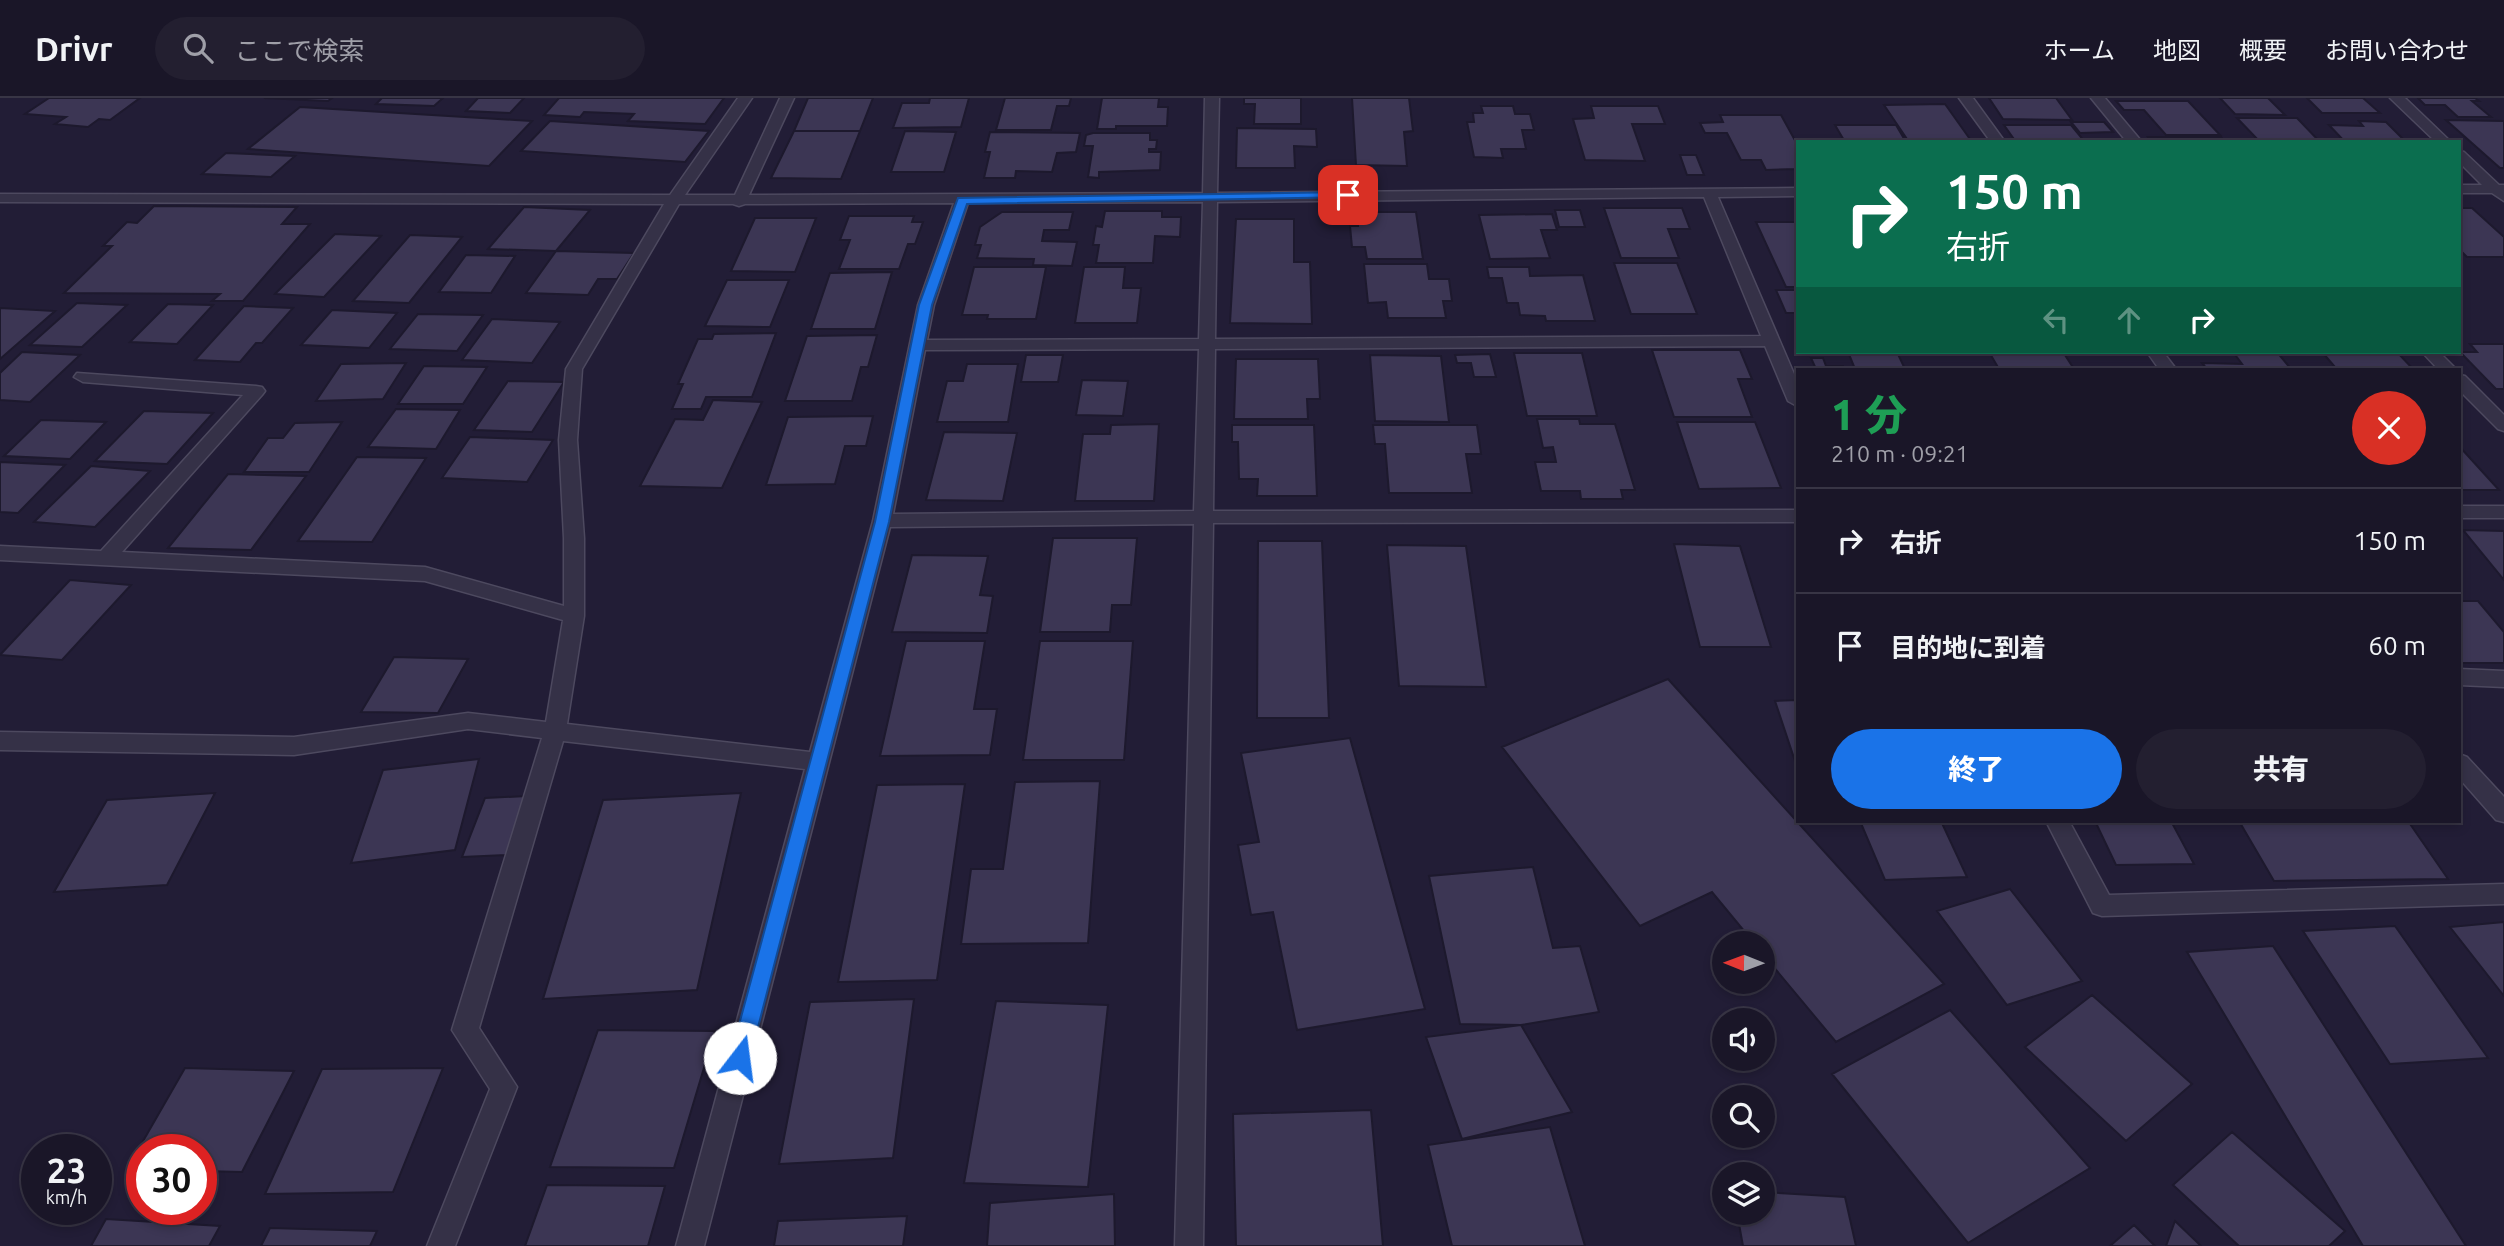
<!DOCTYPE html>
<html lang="ja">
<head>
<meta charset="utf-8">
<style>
	:root { --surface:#1a1628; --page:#231f30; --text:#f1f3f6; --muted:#9f9fa8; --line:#383545; --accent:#1a73e8 }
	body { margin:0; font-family:Ubuntu,"Noto Sans JP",sans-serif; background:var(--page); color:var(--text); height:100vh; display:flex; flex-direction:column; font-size:26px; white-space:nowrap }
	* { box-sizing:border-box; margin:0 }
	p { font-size:23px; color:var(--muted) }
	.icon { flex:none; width:38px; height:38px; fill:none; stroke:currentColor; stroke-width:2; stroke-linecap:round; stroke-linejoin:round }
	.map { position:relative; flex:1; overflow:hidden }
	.drawer { position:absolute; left:1796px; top:270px; width:665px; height:455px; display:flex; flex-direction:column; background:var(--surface); border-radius:0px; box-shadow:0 4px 10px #0003,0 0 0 2px var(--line) }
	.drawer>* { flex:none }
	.banner { position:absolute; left:1796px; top:42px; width:665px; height:214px; border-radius:0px; box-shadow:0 4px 10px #0003,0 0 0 2px var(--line); background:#0b6e4f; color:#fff; overflow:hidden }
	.needle { width:46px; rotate:271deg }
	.fabs { position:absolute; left:1712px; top:833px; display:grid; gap:14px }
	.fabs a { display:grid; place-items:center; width:63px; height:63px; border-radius:50%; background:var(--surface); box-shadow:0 4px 10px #0003,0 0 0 2px var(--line); font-size:35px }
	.speed { position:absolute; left:21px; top:1036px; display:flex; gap:14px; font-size:35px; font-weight:700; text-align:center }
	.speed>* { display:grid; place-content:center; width:91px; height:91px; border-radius:50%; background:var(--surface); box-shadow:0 4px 10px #0003,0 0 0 2px var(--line); line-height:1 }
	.speed small { font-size:18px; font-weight:400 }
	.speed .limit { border:10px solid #d22; background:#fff; color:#111 }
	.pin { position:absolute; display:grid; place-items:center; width:60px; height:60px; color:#fff; margin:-30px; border-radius:14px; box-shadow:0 4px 10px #0006 }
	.me { position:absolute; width:77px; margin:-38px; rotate:15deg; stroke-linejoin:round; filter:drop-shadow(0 0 5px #0008) }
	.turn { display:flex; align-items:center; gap:24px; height:147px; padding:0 35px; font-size:32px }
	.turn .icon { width:91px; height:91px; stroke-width:2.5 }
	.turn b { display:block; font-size:49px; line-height:60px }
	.lanes { display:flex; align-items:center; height:66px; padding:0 35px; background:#0003; justify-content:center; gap:35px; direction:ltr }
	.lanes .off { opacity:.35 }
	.round { display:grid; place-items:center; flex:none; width:74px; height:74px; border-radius:37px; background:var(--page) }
	.headline { display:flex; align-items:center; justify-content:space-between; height:119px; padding:0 35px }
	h1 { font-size:42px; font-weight:800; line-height:52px; color:#1e9e55 }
	.cta { display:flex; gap:14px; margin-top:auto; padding:14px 35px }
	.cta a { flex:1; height:80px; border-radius:42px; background:var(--accent); color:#fff; font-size:28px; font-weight:800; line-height:80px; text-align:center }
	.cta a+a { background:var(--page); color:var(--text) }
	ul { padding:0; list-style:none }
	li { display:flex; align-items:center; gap:21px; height:105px; padding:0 35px; border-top:2px solid var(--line) }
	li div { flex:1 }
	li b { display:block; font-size:26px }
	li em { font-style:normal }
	header { display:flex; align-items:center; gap:42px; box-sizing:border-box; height:98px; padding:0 35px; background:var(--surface); border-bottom:2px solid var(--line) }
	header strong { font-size:33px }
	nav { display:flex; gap:38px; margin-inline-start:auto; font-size:24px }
	.search { width:490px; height:63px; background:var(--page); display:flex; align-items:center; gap:18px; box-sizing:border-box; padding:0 24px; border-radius:38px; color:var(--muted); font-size:26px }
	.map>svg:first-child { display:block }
	.building { fill:#3c3654; stroke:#1d192d; stroke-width:2 }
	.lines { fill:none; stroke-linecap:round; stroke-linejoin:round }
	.minor-casing { stroke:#4d495f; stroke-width:3 }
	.minor { fill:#353147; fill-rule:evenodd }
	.route { fill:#1a73e8; stroke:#114b97; stroke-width:2 }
</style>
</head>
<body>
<header>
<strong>Drivr</strong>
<div class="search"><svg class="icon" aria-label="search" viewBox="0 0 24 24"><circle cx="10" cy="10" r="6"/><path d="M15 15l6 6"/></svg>ここで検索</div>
<nav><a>ホーム</a><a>地図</a><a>概要</a><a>お問い合わせ</a></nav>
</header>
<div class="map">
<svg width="2504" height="1148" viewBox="0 0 2504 1148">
	<rect width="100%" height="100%" fill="#221d36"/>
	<path class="building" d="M49,0H140L110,22L99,21L88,29L55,26L66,19L25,16Z
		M264,0H332L328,3Z
		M382,0H443L434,8L376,6Z
		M478,0H524L510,15L466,13Z
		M559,0H724L705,26L628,23L634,16L584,14L580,19L544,17Z
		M808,0H873L860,33H794Z
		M930,0H969L961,29L893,30L902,5H929Z
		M1005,0H1071L1069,8H1057L1051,32H996Z
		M1102,0H1159L1158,9H1168L1167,28H1116V31H1097Z
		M1244,0H1301V26H1254L1255,6H1244Z
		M1352,0H1409L1413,33L1404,34L1407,68L1356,67Z
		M1989,0H2056L2072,22L2003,21Z
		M2220,0H2268L2285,17L2235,16Z
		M2307,0H2363L2380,15H2322Z
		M2418,0H2475L2479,3H2472L2491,19H2458L2445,7H2425Z
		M2116,3H2188L2220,37H2166L2144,12H2124Z
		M1945,6L1972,44H1909L1884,7Z
		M1481,8H1513L1515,16H1530L1534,32H1522L1526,51H1501L1503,60L1474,59L1467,24H1474L1473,15H1483Z
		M1591,8H1658L1665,26H1632L1645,63L1585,62L1573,21L1594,20Z
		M300,9L515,22L532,23L489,68L248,51Z
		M1720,17H1781L1797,46V71L1766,72L1761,62H1741L1727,35H1705L1700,25L1723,24Z
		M2237,20H2297L2320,44H2260Z
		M2446,22L2504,23V70H2500Z
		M550,23L709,33L685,64L521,53Z
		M2359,23L2386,24L2406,44H2345L2329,27L2363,28Z
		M2071,24H2104L2113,34L2080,35Z
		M1835,27H1896L1906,44H1845Z
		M2004,27H2071L2085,44H2016Z
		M1237,30L1316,31L1317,49L1294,48L1295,70H1236Z
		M794,33H860L841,81L771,80Z
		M905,33L956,34L944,74H891Z
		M990,34L1080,35L1076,54L1057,55L1052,74L1016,73L1015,80H984L990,54H985Z
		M1093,35H1150V42H1157L1156,51H1149V54H1161L1160,72L1099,74V80L1088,79L1093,48H1084L1086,37Z
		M2148,39H2221L2225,44H2152Z
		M226,55L295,58L271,79L202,76Z
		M1680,57H1696L1704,77H1687Z
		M154,108L297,109L282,126H310L243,203H212L220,196L64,195L112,148H103L127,124L137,125Z
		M524,109L590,112L556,153L488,151Z
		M1604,110H1682L1690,131H1668L1679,160H1621Z
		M2459,110H2472L2504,139V159H2467L2459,151Z
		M1555,112H1580L1585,129H1559Z
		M1105,113H1162V119H1181L1180,139L1155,138L1153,165H1096L1099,147H1093L1096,128L1102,129Z
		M1002,114H1073L1069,132H1044L1042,143L1077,144L1072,168L1033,167L1034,161L977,160L981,147H975L980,129Z
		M1357,114H1416L1423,161H1367L1365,149H1352L1350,128H1358Z
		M1552,116L1557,132H1541L1550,160L1490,161L1479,117Z
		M849,118H914L912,124H923L915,146H908L899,171H839L850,142H840Z
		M755,120H816L795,174L731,173Z
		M1236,121H1294V164H1310L1312,226L1230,225Z
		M1756,124H1797V189H1786Z
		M335,136L381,138L324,199L275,196Z
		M410,137L462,139L409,205L353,203Z
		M556,153L634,155L617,181H598L588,197L526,195Z
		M466,157L515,158L491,195L439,194Z
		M1614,165H1677L1697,216H1631Z
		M1364,166H1427L1429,181H1449L1452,203H1443L1446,220H1388L1386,204L1368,205Z
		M974,169H1046L1036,221H987L988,217H962Z
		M1084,169H1125L1123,190H1141L1137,225H1075Z
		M1487,169H1529L1530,178L1583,177L1595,223H1546L1545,218L1520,217L1518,205H1507L1502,180H1489Z
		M892,174L875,231H811L830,175Z
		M727,182H789L770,229L705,228Z
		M1776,192H1797V215H1786Z
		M77,205L127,207L82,249L30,247Z
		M168,206L213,207L177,246L130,244Z
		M244,208L293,210L262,245H256L240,264L195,262Z
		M0,210L55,213L0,261Z
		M332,212L397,215L369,250L301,247Z
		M418,216L483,217L457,253L390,251Z
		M492,221L560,224L532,265L462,262Z
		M776,235L752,299H706L701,311H672L683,286H678L698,241H712L714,236Z
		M877,237L868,269H861L852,303H785L807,238Z
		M2470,246H2504V291H2496L2460,254H2477Z
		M1652,252H1740L1752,281H1738L1752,319H1674Z
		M22,254L80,257L30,304L0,302V275Z
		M1848,254H1897L1905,271H1855Z
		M1989,254H2063L2074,271H1999Z
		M2233,254H2277L2291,271H2207L2202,265L2242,266Z
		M2322,254H2397L2413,271H2317L2316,269H2335Z
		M1514,255H1582L1597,318H1527Z
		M1490,256L1496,279H1474L1471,265H1457L1455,257Z
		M1026,257H1063L1058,284H1021Z
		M1370,257L1441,258L1449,324L1375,323Z
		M1811,260H1823L1826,268H1843L1845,271H1816Z
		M1236,261H1318L1320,301H1307L1308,321H1234Z
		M406,265L383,301L316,303L341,266Z
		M967,266H1018L1008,324H937L947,283H963Z
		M424,268L487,269L463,306H398Z
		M1082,282L1128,283L1123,318L1076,317Z
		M508,283L564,284L532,334L474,332Z
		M713,302L762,304L722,390L640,388L675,321L703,322Z
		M396,311L460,312L436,351L368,349Z
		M144,313L213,315L167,366L95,363Z
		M873,318L866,348H845L835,386L766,387L788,319Z
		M1537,321H1579L1580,326H1615L1635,392H1621L1623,401H1581L1580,393H1541L1535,364H1556L1553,349L1543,350Z
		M41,322L106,324L70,361L4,358Z
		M342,324L309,374H244L268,340H283L295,325Z
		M1677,324H1755L1781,390L1699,391Z
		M1159,326L1154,403H1075L1083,336H1110L1111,327Z
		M1232,327H1314L1317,398H1257L1258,381H1239L1238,344H1232Z
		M1373,327H1477L1481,356H1466L1472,395H1389L1385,346H1375Z
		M944,334L1017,335L1003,403L926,402Z
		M470,339L553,342L527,384L442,380Z
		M2459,348L2499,392H2459Z
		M357,359L426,360L372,444L298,443Z
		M0,364L65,367L18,415L0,414Z
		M91,368L150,373L95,429L34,424Z
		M228,376L306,378L251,452L168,450Z
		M2463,432L2504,433V482Z
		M1053,440H1137L1131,507H1112L1110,534H1040Z
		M1258,443H1322L1329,620H1257Z
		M1674,446L1740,448L1771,549H1700Z
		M1387,447L1466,448L1486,589L1399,588Z
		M912,457L988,458L980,497L993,498L987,535L892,534Z
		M70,482L131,487L62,562L0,557Z
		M2459,503H2478L2504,534V565H2459Z
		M906,543H985L974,611H997L990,657L880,658Z
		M1040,543H1133L1124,662H1023Z
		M394,559L468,561L438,615L361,614Z
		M1668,581L1944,886L1836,944L1762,855V845H1754L1712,794L1640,828L1502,649Z
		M1797,602V669L1775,603Z
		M1350,640L1425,911L1297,932L1273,814L1251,817L1238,747L1259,744L1241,655Z
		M479,661L455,752L351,765L383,672Z
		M1100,683L1088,845L961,846L971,771H1003L1015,684Z
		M965,686L937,882L838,884L877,687Z
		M215,695L167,787L54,794L107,702Z
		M741,695L697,892L543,901L603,702Z
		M527,698L506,757L462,759L485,700Z
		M1860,723H1941L1967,779L1885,782Z
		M2095,723H2171L2194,766L2116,767Z
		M2239,723H2408L2448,781L2274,783Z
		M1533,769L1553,850L1580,848L1599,914L1521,927L1460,926L1429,778Z
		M2010,791L2082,883L2007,907L1937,813Z
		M2504,824V898L2450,829Z
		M2395,828L2488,960L2390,966L2303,833Z
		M2273,848L2466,1148H2363L2187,854Z
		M2092,897L2192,986L2126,1043L2025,949Z
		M914,901L893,1060L779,1066L810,904Z
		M996,903L1108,907L1088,1089L964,1085Z
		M1950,912L2090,1070L1968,1145L1832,976Z
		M1521,927L1572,1014L1462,1041L1426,939Z
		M598,932L715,933L674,1070L550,1069Z
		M185,970L294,973L242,1074L201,1073V1052H142V1071H127Z
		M443,970L393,1094L265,1096L322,971Z
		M1371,1012L1383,1148H1236L1233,1016Z
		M1550,1029L1585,1148H1452L1428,1047Z
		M2232,1034L2345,1133L2329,1148H2239L2173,1087Z
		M547,1087L665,1088L648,1148H525Z
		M1762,1094L1845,1099L1856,1148H1743L1737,1115H1762Z
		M1114,1096L1115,1148H987L990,1105Z
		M907,1118L903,1148H774L778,1123Z
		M106,1121L220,1128L209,1148H91Z
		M2175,1123L2201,1148H2166Z
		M2134,1127L2155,1148H2110Z
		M270,1130L377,1133L370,1148H261Z"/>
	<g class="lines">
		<defs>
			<path id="minor" d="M738,0H752L685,97H735L780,0H794L749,97L1203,95L1205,0H1219L1217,95L1797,90V98L1718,99L1797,283V308L1788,303L1765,248L1215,251L1213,413L1797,412V424L1213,425L1203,1148H1175L1194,426L890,429L704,1148H676L805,671L563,643L479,930L517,989L455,1148H427L490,991L452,932L542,640L468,631L294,657L0,652V634L294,639L468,615L546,624L563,522L425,483L0,462V448L101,453L243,297L83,284L74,279L77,275L256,288L262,289L265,293L262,297L122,454L425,469L564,508V440L559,342L566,271L664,106L0,104V96L670,97ZM1704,99L1761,238L1215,241L1217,104ZM1203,104L1199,241L927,242L934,207L968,105ZM954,105L918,207L873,423L810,654L567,626L584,518V440L577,342L582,271L679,106H733L739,108L745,106ZM1199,251L1194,413L893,416L925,252Z
				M1959,0H1973L2005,44H1991Z
				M2091,0H2105L2142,44H2127Z
				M2390,0H2405L2451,44H2436Z
				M2459,53L2464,54L2499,87H2504V103L2492,95H2459V87H2482L2459,64Z
				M2147,254H2163L2176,271H2159Z
				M2422,254H2439L2456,271H2438Z
				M2459,277L2465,278L2504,317V333L2498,331L2459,292Z
				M2459,408H2504V420H2459Z
				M2459,571L2504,573V589L2459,587Z
				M2459,656L2467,659L2504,699V724L2496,722L2459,680Z
				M2046,723H2069L2109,797L2504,786V806L2102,818L2093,815Z"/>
		</defs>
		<use href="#minor" class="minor-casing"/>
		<use href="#minor" class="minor"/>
	</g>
	<path class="route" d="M1348,94L1352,95V99L967,106L932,207L889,424L750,960L747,966L740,969L733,966L730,960L875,424L919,207L958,100Z"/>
</svg>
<div class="fabs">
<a><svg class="needle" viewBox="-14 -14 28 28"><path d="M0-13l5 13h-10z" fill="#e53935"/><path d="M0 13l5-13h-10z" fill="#9f9fa8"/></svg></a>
<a><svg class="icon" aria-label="sound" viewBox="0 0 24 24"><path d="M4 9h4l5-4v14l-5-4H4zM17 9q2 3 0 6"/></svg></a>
<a><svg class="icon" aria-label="search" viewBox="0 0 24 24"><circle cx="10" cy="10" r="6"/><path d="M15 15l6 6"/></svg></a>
<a><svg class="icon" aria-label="layers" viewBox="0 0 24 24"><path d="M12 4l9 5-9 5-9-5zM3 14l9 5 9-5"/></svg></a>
</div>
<div class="speed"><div>23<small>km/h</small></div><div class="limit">30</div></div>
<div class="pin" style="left:1348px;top:97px;background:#d93025"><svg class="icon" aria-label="arrive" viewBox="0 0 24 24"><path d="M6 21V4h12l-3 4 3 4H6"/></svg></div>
<svg class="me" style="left:740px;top:960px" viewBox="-20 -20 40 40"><circle r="19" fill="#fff"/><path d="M0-13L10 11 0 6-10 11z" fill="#1a73e8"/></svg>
<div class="banner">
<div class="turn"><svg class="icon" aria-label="right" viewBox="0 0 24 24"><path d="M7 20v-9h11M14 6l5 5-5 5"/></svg><div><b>150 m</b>右折</div></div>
<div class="lanes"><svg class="icon off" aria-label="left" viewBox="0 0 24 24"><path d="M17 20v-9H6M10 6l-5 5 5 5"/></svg><svg class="icon off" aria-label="ahead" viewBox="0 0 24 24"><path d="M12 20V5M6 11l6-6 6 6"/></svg><svg class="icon" aria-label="right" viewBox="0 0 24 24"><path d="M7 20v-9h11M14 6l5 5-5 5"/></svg></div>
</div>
<section class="drawer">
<div class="headline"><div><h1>1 分</h1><p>210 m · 09:21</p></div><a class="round" style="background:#d93025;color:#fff"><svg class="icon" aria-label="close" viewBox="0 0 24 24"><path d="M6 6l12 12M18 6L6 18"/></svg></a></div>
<ul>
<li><svg class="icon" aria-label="right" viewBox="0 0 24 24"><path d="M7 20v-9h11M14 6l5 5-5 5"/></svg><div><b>右折</b></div><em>150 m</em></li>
<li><svg class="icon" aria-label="arrive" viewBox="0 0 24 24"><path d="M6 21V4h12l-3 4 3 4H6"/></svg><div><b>目的地に到着</b></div><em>60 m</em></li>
</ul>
<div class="cta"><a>終了</a><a>共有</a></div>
</section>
</div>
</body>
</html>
